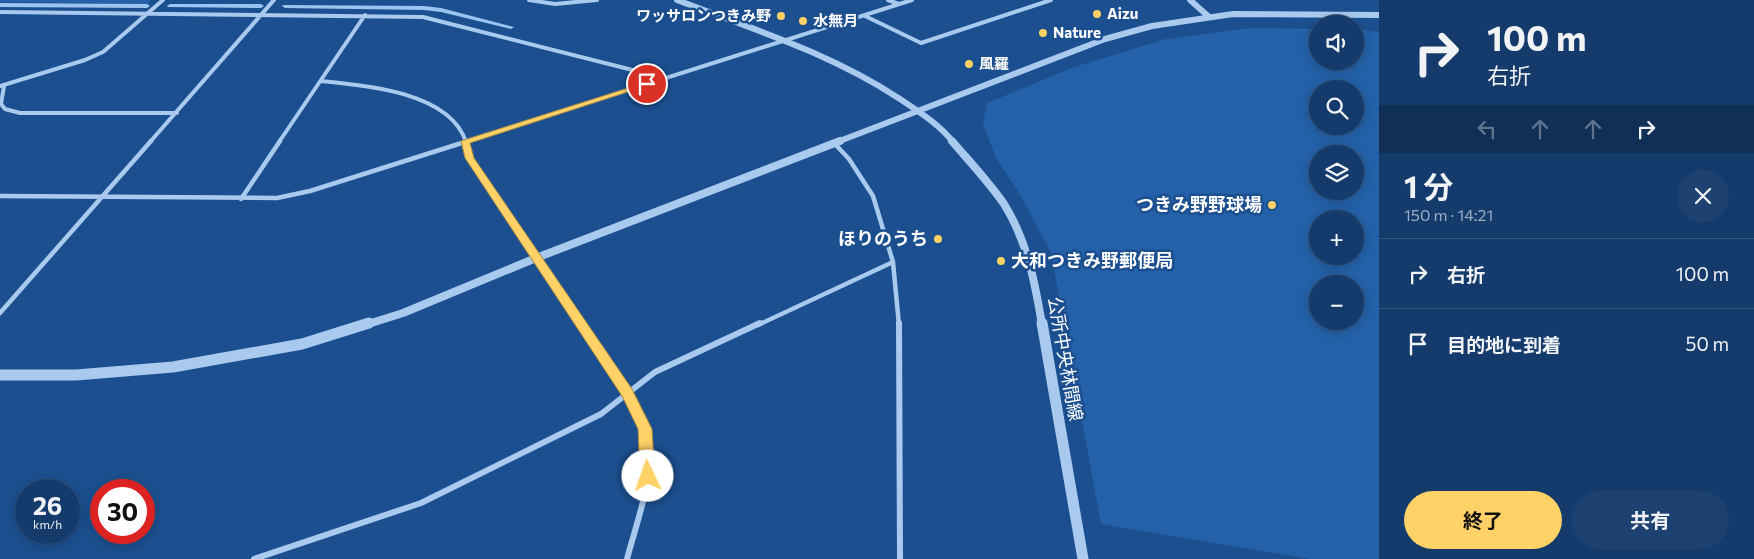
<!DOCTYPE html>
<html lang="ja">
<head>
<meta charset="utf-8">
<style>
	:root { --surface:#143b6b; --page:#1d4271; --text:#f1f3f6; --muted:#9dadc1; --line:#33557e; --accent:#ffd166 }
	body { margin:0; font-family:Commissioner,"Noto Sans JP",sans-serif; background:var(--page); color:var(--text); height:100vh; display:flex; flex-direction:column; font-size:19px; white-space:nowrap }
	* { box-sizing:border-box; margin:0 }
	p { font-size:16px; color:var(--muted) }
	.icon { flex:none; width:28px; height:28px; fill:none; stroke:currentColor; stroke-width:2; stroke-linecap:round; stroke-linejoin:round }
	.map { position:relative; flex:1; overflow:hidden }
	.sheet { display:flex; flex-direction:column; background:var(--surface); width:375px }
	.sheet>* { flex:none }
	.top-card { background:#143b6b; color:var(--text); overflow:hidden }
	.tools { position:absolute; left:1309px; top:15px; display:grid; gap:10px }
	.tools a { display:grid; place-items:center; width:55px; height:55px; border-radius:50%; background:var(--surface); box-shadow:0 2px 12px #0003,0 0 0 1px var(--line); font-size:25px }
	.speed { position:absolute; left:15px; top:479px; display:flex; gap:10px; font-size:25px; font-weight:700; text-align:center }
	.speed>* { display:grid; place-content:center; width:65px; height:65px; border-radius:50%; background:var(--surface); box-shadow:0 2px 12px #0003,0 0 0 1px var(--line); line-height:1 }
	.speed small { font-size:12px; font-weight:400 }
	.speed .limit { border:8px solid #d22; background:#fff; color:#111 }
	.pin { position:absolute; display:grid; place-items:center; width:42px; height:42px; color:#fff; margin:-21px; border:2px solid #fff; border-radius:50%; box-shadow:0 1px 5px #0007 }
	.me { position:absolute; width:55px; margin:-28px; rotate:357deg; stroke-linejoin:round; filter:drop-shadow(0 0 4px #0008) }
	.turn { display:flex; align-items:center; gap:18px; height:105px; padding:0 25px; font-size:22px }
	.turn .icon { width:65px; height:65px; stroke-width:2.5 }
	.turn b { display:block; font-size:35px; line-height:42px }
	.lanes { display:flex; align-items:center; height:48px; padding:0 25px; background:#0003; justify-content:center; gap:25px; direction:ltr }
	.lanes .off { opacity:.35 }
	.round { display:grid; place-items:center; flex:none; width:52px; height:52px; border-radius:26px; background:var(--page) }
	.summary { display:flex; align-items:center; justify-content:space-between; height:85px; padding:0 25px }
	h1 { font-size:30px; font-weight:700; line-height:38px }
	.primary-button { display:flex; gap:10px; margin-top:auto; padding:10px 25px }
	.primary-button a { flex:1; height:58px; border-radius:30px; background:var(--accent); color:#111; font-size:20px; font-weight:700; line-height:58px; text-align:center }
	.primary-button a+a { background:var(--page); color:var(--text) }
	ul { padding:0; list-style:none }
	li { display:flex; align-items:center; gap:15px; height:70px; padding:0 25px; border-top:1px solid var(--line) }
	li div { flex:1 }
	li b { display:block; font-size:19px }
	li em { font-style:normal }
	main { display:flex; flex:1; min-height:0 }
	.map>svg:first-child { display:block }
	.green { fill:#2461a8; fill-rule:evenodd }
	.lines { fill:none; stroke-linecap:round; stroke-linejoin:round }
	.stream { fill:#9cc4f0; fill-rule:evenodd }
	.minor-far2 { stroke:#a9c9ee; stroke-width:4 }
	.minor-far1 { stroke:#a9c9ee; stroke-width:4.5 }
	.minor { stroke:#a9c9ee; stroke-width:6 }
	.tertiary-far2 { stroke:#a9c9ee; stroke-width:6 }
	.tertiary-far1 { stroke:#a9c9ee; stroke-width:8 }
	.tertiary { stroke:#a9c9ee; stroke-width:11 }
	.route { fill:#ffd166; stroke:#a68842 }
	.poi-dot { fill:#ffd166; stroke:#1b4f8f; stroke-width:2 }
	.labels { text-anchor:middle; stroke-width:5; stroke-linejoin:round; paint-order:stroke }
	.far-poi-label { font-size:15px; font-weight:bold; fill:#fff; stroke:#1b4f8f; text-anchor:start }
	.poi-label { font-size:18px; font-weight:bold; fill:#fff; stroke:#1b4f8f; text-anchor:end }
	.street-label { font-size:18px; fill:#fff; stroke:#1b4f8f }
</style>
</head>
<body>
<main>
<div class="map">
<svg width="1379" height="559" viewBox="0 0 1379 559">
	<rect width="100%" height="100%" fill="#1b4f8f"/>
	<path class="green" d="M0,0H151L147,4L0,2Z
		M1251,28L1317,29L1318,61H1355V29L1379,32V559H1310L1101,524L1051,253L1022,198L995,156L983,123L987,103L1074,67L1166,39ZM1318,89H1355V126H1318ZM1318,154H1355V191H1318ZM1318,219H1355V256H1318ZM1318,284H1355V321H1318Z"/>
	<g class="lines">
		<path class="stream" d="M0,3L147,4L150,6L147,8L0,7Z
			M170,4H261L264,6L261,8L168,7L167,6Z
			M283,5L424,6L441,8L514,27L511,29L441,12L424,10L285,8L282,6Z"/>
		<path class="minor-far2" d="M529,0L555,4L597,0
			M888,0L899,4
			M0,12L423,17L664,78
			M865,16L921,43L1051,0
			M321,81C365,85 450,92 466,142
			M0,86L85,60L103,52L163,0
			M4,86L1,104L5,109L20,113H177
			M150,142L274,0
			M279,142L365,15
			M464,142L912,0"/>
		<path class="minor-far1" d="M466,141L470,158L581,325
			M834,143L849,159L873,196L893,262L899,325
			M0,196L277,198L310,191L468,141
			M241,199L280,141
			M0,313L151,141
			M758,325L893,262"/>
		<path class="minor" d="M580,323C610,368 656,420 648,477C644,505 634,532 627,559
			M899,323L900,559
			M254,559L421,503L601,414L655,372L760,323"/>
		<path class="tertiary-far2" d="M677,0C755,30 830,53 900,99C919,112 939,124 953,142
			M1190,0L1208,16
			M837,142L1105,39L1152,26L1233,14L1379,15"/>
		<path class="tertiary-far1" d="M952,141C969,161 989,182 1004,204C1027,241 1035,282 1042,325
			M365,325L403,313L536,258L840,141"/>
		<path class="tertiary" d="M1042,323L1083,559
			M0,375H76L173,367L302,344L369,323"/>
	</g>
	<path class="route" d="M644,83L652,84L470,143L474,158L632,389L652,429L655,476L653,480L648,482L643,480L640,476L638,429L622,396L465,158L461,141Z"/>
	<g class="poi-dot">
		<circle cx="1097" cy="14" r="5"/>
		<circle cx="781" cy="16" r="5"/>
		<circle cx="803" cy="21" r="5"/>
		<circle cx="1043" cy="33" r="5"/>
		<circle cx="969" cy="64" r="5"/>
		<circle cx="1272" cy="205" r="5"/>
		<circle cx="938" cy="239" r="5"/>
		<circle cx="1001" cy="261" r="5"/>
	</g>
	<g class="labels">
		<g class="far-poi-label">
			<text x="1107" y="19">Aizu</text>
			<text x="771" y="21" text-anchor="end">ワッサロンつきみ野</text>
			<text x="813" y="26">水無月</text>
			<text x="1053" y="38">Nature</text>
			<text x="979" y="69">風羅</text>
		</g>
		<g class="poi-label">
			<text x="1262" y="211">つきみ野野球場</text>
			<text x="928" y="245">ほりのうち</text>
			<text x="1011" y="267" text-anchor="start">大和つきみ野郵便局</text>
		</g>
		<g class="street-label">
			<text transform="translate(1065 359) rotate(80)" y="6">公所中央林間線</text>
		</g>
	</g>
</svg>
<div class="tools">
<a><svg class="icon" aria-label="sound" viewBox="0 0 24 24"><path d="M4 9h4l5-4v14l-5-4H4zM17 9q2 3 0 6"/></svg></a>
<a><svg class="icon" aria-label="search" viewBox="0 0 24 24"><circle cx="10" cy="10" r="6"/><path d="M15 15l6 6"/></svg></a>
<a><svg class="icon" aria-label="layers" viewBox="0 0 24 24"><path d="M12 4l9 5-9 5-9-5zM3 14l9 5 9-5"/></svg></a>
<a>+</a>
<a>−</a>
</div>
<div class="speed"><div>26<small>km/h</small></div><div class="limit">30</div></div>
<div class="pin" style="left:647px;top:84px;background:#d93025"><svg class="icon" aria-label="arrive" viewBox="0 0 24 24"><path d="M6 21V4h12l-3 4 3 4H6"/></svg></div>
<svg class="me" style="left:648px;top:476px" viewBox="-20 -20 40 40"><circle r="19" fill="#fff"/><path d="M0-13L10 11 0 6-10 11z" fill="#ffd166"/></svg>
</div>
<section class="sheet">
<div class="top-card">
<div class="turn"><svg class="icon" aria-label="right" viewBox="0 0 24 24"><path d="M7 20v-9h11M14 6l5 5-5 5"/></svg><div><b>100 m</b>右折</div></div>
<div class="lanes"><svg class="icon off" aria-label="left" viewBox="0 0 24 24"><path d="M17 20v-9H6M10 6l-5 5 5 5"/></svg><svg class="icon off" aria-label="ahead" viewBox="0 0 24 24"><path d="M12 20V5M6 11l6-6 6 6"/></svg><svg class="icon off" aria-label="ahead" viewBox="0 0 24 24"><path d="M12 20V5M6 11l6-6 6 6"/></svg><svg class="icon" aria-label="right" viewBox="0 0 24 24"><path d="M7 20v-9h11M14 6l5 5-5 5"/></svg></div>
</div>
<div class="summary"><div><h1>1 分</h1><p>150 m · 14:21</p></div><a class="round"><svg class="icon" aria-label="close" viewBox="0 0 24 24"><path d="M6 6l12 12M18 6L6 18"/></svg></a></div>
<ul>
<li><svg class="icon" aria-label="right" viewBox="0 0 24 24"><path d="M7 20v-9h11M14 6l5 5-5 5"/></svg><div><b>右折</b></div><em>100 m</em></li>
<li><svg class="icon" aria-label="arrive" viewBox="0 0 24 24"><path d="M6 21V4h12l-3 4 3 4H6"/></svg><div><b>目的地に到着</b></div><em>50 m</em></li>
</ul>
<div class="primary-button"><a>終了</a><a>共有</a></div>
</section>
</main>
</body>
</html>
